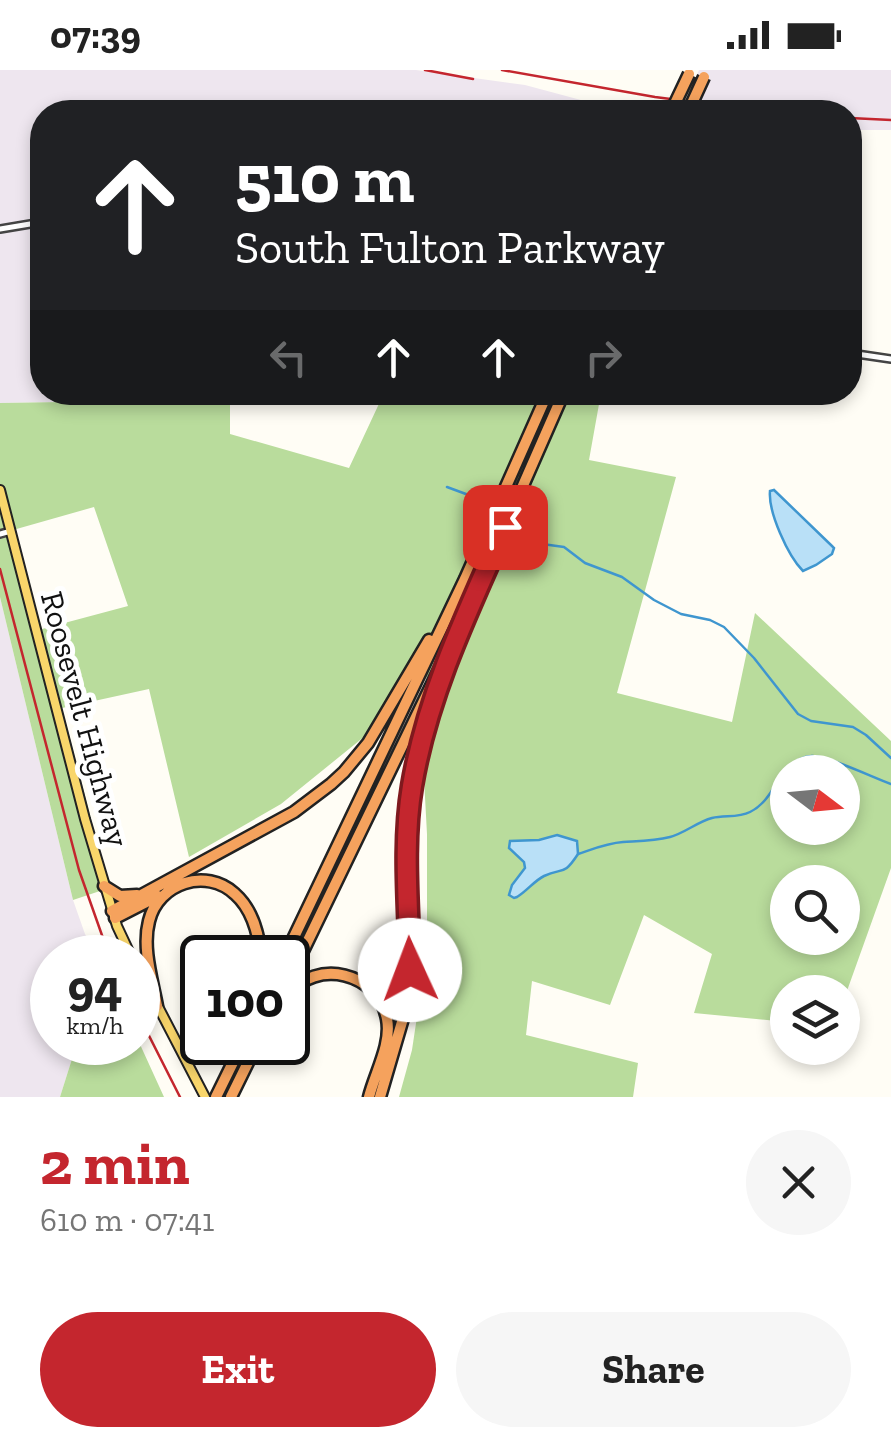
<!DOCTYPE html>
<html lang="en">
<head>
<meta charset="utf-8">
<style>
	:root { --surface:#fff; --page:#f6f6f6; --text:#222; --muted:#767676; --accent:#c4262e }
	body { margin:0; font-family:"Zilla Slab",serif; background:var(--page); color:var(--text); height:100vh; display:flex; flex-direction:column; font-size:38px; white-space:nowrap }
	* { box-sizing:border-box; margin:0 }
	p { font-size:32px; color:var(--muted) }
	.icon { flex:none; width:55px; height:55px; fill:none; stroke:currentColor; stroke-width:2; stroke-linecap:round; stroke-linejoin:round }
	.map { position:relative; height:1027px; overflow:hidden }
	.drawer { display:flex; flex-direction:column; background:var(--surface); flex:1 }
	.drawer>* { flex:none }
	.guide { position:absolute; left:30px; top:30px; width:832px; height:305px; border-radius:40px; box-shadow:0 5px 15px #0003; background:#202124; color:#fff; overflow:hidden }
	.needle { width:65px; rotate:106deg }
	.tools { position:absolute; left:770px; top:685px; display:grid; gap:20px }
	.tools a { display:grid; place-items:center; width:90px; height:90px; border-radius:50%; background:var(--surface); box-shadow:0 5px 15px #0003; font-size:50px }
	.speed { position:absolute; left:30px; top:865px; display:flex; gap:20px; font-size:50px; font-weight:700; text-align:center }
	.speed>* { display:grid; place-content:center; width:130px; height:130px; border-radius:50%; background:var(--surface); box-shadow:0 5px 15px #0003; line-height:1 }
	.speed small { font-size:25px; font-weight:400 }
	.speed .limit { border:5px solid #111; border-radius:15px; background:#fff; color:#111 }
	.pin { position:absolute; display:grid; place-items:center; width:85px; height:85px; color:#fff; margin:-42px; border-radius:20px; box-shadow:0 5px 15px #0006 }
	.me { position:absolute; width:110px; margin:-55px; rotate:358deg; stroke-linejoin:round; filter:drop-shadow(0 0 8px #0008) }
	.turn { display:flex; align-items:center; gap:35px; height:210px; padding:0 40px; font-size:45px }
	.turn .icon { width:130px; height:130px; stroke-width:2.5 }
	.turn b { display:block; font-size:70px; line-height:85px }
	.lanes { display:flex; align-items:center; height:95px; padding:0 40px; background:#0003; justify-content:center; gap:50px; direction:ltr }
	.lanes .off { opacity:.35 }
	.round { display:grid; place-items:center; flex:none; width:105px; height:105px; border-radius:52px; background:var(--page) }
	.summary { display:flex; align-items:center; justify-content:space-between; height:170px; padding:0 40px }
	h1 { font-size:60px; font-weight:700; line-height:75px; color:var(--accent) }
	.action { display:flex; gap:20px; margin-top:auto; padding:20px 40px }
	.action a { flex:1; height:115px; border-radius:60px; background:var(--accent); color:#fff; font-size:40px; font-weight:700; line-height:115px; text-align:center }
	.action a+a { background:var(--page); color:var(--text) }
	.status { display:flex; justify-content:space-between; align-items:center; height:70px; padding:0 50px; background:var(--surface); direction:ltr }
	.status svg { height:28px; fill:currentColor }
	.map>svg:first-child { display:block }
	.industrial { fill:#eee6ef }
	.forest { fill:#b9dc9c; fill-rule:evenodd }
	.water { fill:#b9e0f7; stroke:#3f96cf; stroke-width:2.5 }
	.lines { fill:none; stroke-linecap:round; stroke-linejoin:round }
	.stream { stroke:#3f96cf; stroke-width:2.5 }
	.minor-casing { stroke:#444; stroke-width:10 }
	.major-casing { stroke:#222; stroke-width:12 }
	.highway-casing { stroke:#222; stroke-width:15 }
	.minor { stroke:#fff; stroke-width:5 }
	.major { stroke:#f9d66b; stroke-width:8 }
	.highway { stroke:#f5a25d; stroke-width:10 }
	.rail { stroke:#c4262e; stroke-width:2.5 }
	.highway-bridge-casing { stroke:#222; stroke-width:15; stroke-linecap:butt }
	.highway-bridge { stroke:#f5a25d; stroke-width:10 }
	.route-casing { stroke:#7f191e; stroke-width:25 }
	.route { stroke:#c4262e; stroke-width:18 }
	.labels { text-anchor:middle; stroke-width:10; stroke-linejoin:round; paint-order:stroke }
	.street-label { font-size:32px; fill:#111; stroke:#fff }
</style>
</head>
<body>
<div class="status"><b>07:39</b><svg viewBox="0 0 49 12"><path d="M0 12V9h3v3zM5 12V6h3v6zM10 12V3h3v9zM15 12V0h3v12zM26 1h20v11H26zM47 4h2v5h-2z"/></svg></div>
<div class="map">
<svg width="891" height="1027" viewBox="0 0 891 1027">
	<rect width="100%" height="100%" fill="#fffdf5"/>
	<path class="industrial" d="M0,0H416L525,15L607,37L645,41L42,42V157L40,158L42,164V322L124,323L128,331L0,333Z
		M699,0H891V60H850V42H681Z
		M0,527L73,830L85,864L98,887L52,888V972L77,973L60,1027H0Z"/>
	<path class="forest" d="M124,322L225,323L230,328V364L349,398L384,323H601L589,390L676,407L617,623L732,652L755,543L891,671V798L843,932L842,922H788L787,952L694,943L712,884L644,845L610,935L532,911L526,965L638,993L633,1027H399L412,980L427,880V764L422,671L436,598L370,662L281,734L189,787L149,619L62,638L109,818L73,830L0,527V333L127,331ZM94,437L128,536L42,559L13,460ZM788,702H842V758H788ZM788,812H842V868H788Z
		M138,970L164,1027H60L77,973L138,972Z"/>
	<path class="water" d="M774,420L832,476L834,478L832,484L816,495L803,501C788,486 768,442 770,421Z
		M557,765L577,771L578,784C563,807 563,797 544,806C534,811 527,821 517,827L514,828L509,825L512,815L525,798L524,792L509,778L510,771L539,770Z"/>
	<g class="lines">
		<path class="stream" d="M447,417L474,427L492,437
			M513,455L535,473L564,477L585,493L622,507L654,530L681,544L710,550L724,557L754,588L798,644L811,651L853,657L866,665L891,688
			M578,784C593,779 607,773 623,772C639,771 654,771 670,767C685,763 697,752 712,748C725,745 738,748 750,742C777,729 779,690 811,686C824,684 874,708 891,714"/>
		<defs>
			<path id="minor" d="M0,159L42,152
				M850,283L891,289
				M0,464L11,461"/>
			<path id="major" d="M0,420L85,749L117,856L132,888
				M138,898L205,1027"/>
			<path id="highway" d="M104,816L120,826L137,825
				M112,841L294,742L331,714L344,702L368,673L429,570
				M115,848L158,826
				M284,888L465,509L548,322
				M288,912L475,525L564,322
				M288,925C316,888 378,902 387,949C392,974 375,1003 369,1027
				M157,936C152,909 142,878 149,851C158,813 206,797 235,824C252,839 259,865 261,888
				M216,1027L243,972
				M231,1027L258,972
				M380,1027L404,945L409,915L408,757L412,714L425,661L445,602"/>
		</defs>
		<use href="#minor" class="minor-casing"/>
		<use href="#major" class="major-casing"/>
		<use href="#highway" class="highway-casing"/>
		<use href="#minor" class="minor"/>
		<use href="#major" class="major"/>
		<use href="#highway" class="highway"/>
		<path class="rail" d="M425,0L473,9
			M502,0L655,27L771,42
			M850,48L891,50
			M0,499L79,800L110,888
			M138,944L180,1027"/>
		<defs>
			<path id="highway-bridge" d="M671,42L689,4
				M688,42L704,7"/>
		</defs>
		<use href="#highway-bridge" class="highway-bridge-casing"/>
		<use href="#highway-bridge" class="highway-bridge"/>
	</g>
	<g class="lines">
		<defs>
			<path id="route" d="M410,900C409,839 402,776 412,716C427,626 468,540 505,457"/>
		</defs>
		<use href="#route" class="route-casing"/>
		<use href="#route" class="route"/>
	</g>
	<g class="labels">
		<g class="street-label">
			<text transform="translate(85 649) rotate(75)" y="11">Roosevelt Highway</text>
		</g>
	</g>
</svg>
<div class="tools">
<a><svg class="needle" viewBox="-14 -14 28 28"><path d="M0-13l5 13h-10z" fill="#e53935"/><path d="M0 13l5-13h-10z" fill="#767676"/></svg></a>
<a><svg class="icon" aria-label="search" viewBox="0 0 24 24"><circle cx="10" cy="10" r="6"/><path d="M15 15l6 6"/></svg></a>
<a><svg class="icon" aria-label="layers" viewBox="0 0 24 24"><path d="M12 4l9 5-9 5-9-5zM3 14l9 5 9-5"/></svg></a>
</div>
<div class="speed"><div>94<small>km/h</small></div><div class="limit">100</div></div>
<div class="pin" style="left:505px;top:457px;background:#d93025"><svg class="icon" aria-label="arrive" viewBox="0 0 24 24"><path d="M6 21V4h12l-3 4 3 4H6"/></svg></div>
<svg class="me" style="left:410px;top:900px" viewBox="-20 -20 40 40"><circle r="19" fill="#fff"/><path d="M0-13L10 11 0 6-10 11z" fill="#c4262e"/></svg>
<div class="guide">
<div class="turn"><svg class="icon" aria-label="ahead" viewBox="0 0 24 24"><path d="M12 20V5M6 11l6-6 6 6"/></svg><div><b>510 m</b>South Fulton Parkway</div></div>
<div class="lanes"><svg class="icon off" aria-label="left" viewBox="0 0 24 24"><path d="M17 20v-9H6M10 6l-5 5 5 5"/></svg><svg class="icon" aria-label="ahead" viewBox="0 0 24 24"><path d="M12 20V5M6 11l6-6 6 6"/></svg><svg class="icon" aria-label="ahead" viewBox="0 0 24 24"><path d="M12 20V5M6 11l6-6 6 6"/></svg><svg class="icon off" aria-label="right" viewBox="0 0 24 24"><path d="M7 20v-9h11M14 6l5 5-5 5"/></svg></div>
</div>
</div>
<section class="drawer">
<div class="summary"><div><h1>2 min</h1><p>610 m · 07:41</p></div><a class="round"><svg class="icon" aria-label="close" viewBox="0 0 24 24"><path d="M6 6l12 12M18 6L6 18"/></svg></a></div>
<div class="action"><a>Exit</a><a>Share</a></div>
</section>
</body>
</html>
